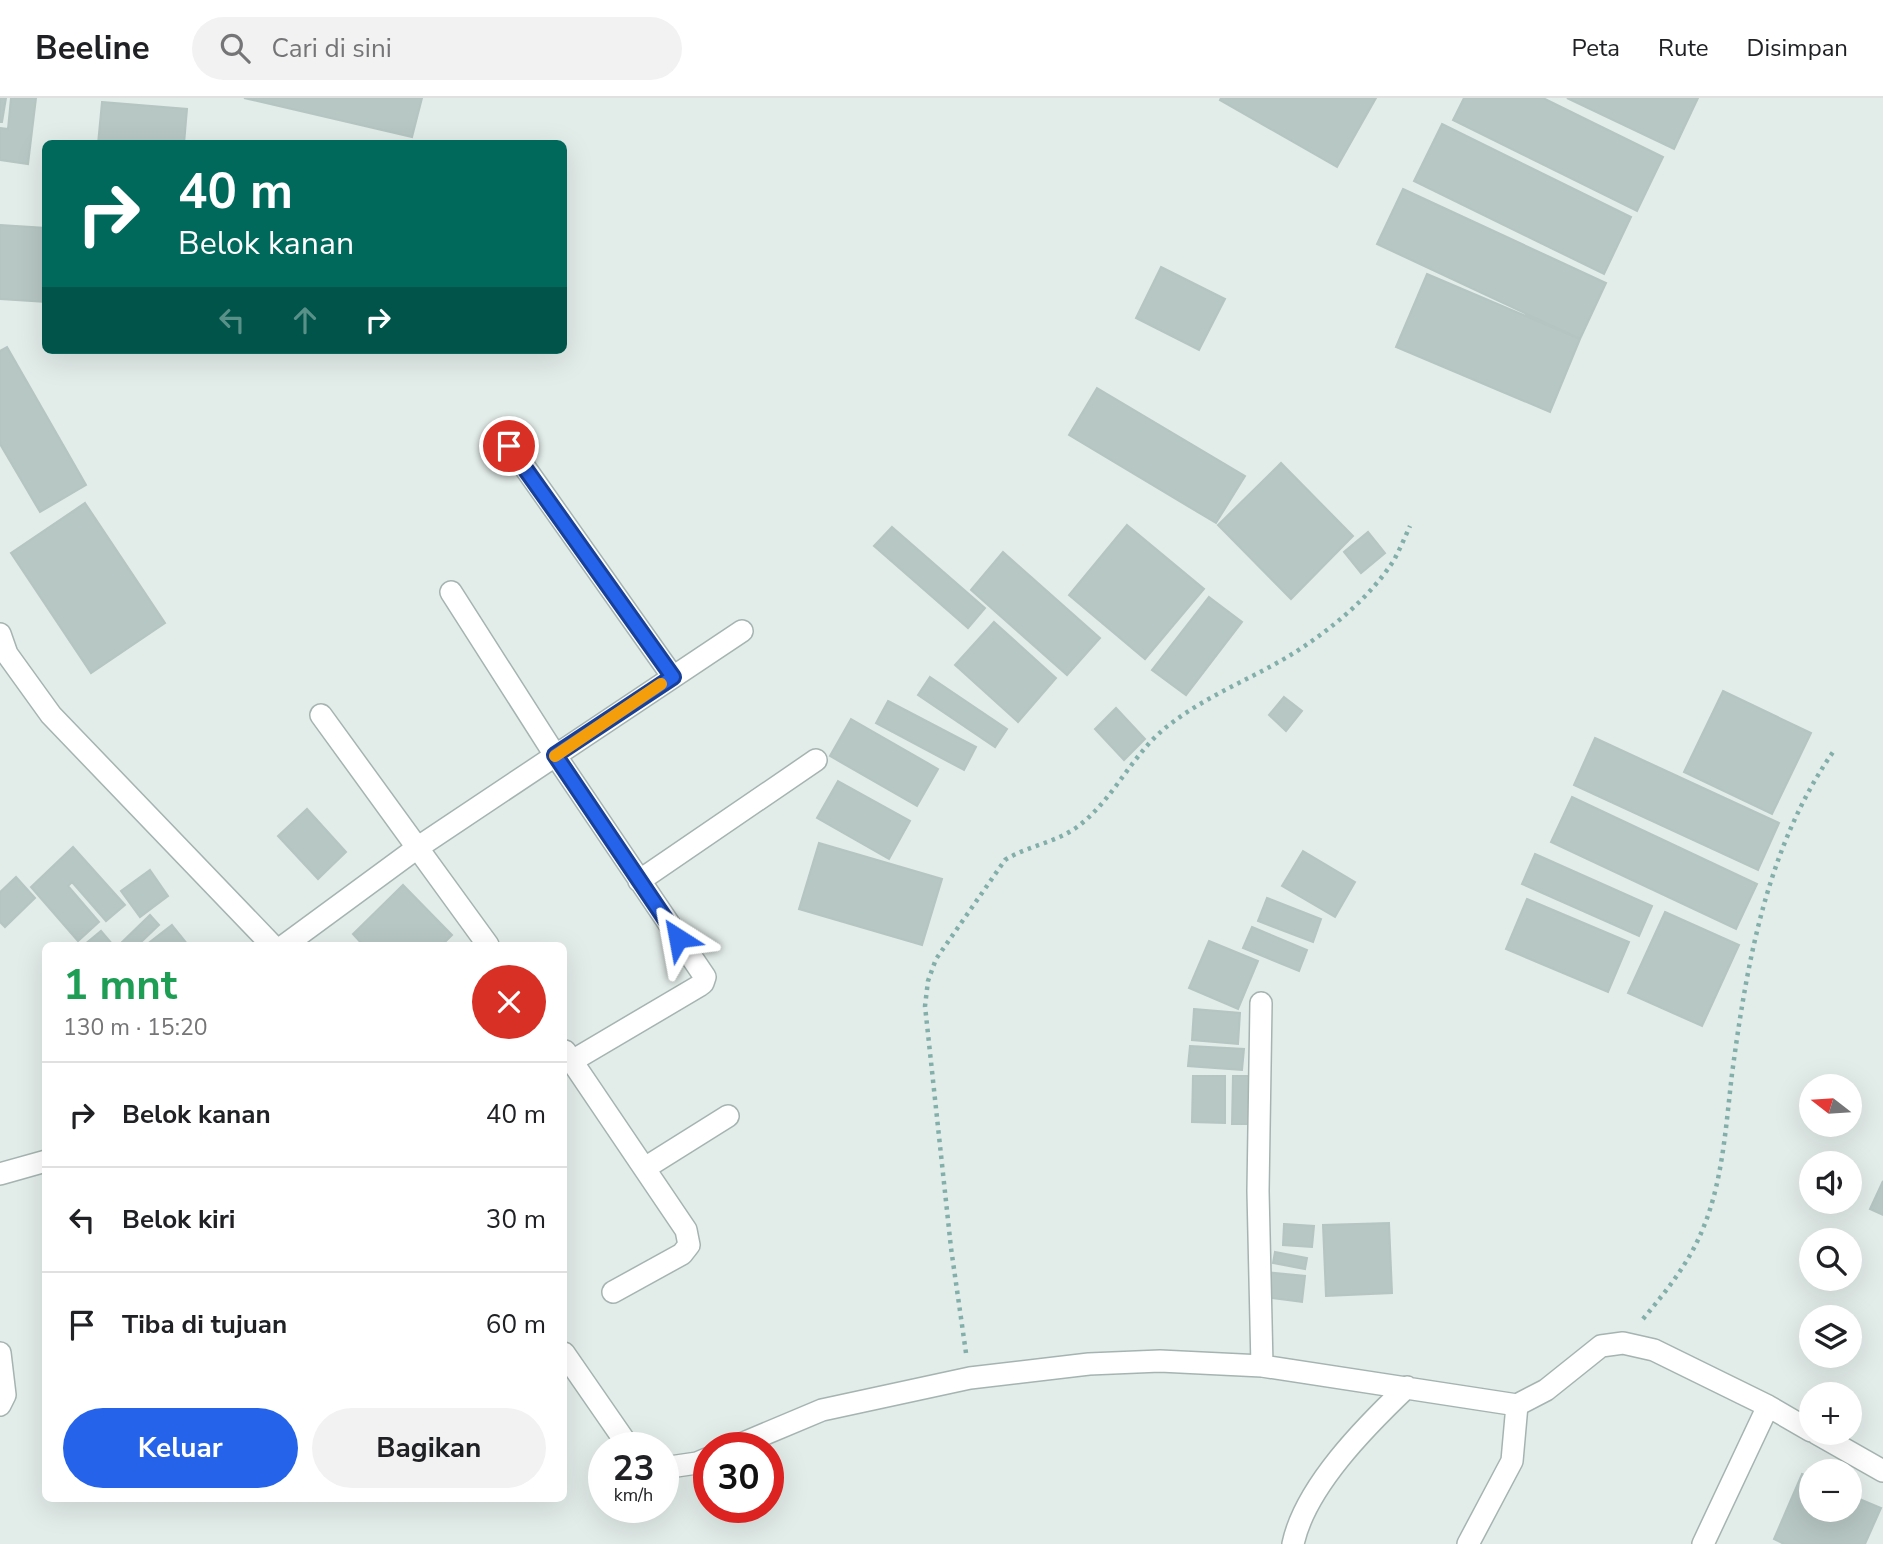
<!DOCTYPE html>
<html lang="id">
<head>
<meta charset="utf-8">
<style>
	:root { --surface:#fff; --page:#f2f2f2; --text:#202124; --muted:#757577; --line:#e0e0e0; --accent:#2563eb }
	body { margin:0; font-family:"Nunito Sans",sans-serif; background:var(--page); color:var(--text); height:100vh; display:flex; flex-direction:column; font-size:26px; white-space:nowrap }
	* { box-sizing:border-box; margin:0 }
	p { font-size:23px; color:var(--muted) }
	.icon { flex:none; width:38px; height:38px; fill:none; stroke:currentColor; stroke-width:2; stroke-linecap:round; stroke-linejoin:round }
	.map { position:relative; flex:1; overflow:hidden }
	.details { position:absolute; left:42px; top:844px; width:525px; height:560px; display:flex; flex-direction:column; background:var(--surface); border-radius:10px; box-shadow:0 7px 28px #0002 }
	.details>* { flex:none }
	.hud { position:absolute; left:42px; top:42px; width:525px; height:214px; border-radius:10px; box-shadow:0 7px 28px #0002; background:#00695c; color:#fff; overflow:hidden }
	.needle { width:46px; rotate:287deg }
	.buttons { position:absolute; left:1799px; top:976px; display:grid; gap:14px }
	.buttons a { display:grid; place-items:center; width:63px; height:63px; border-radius:50%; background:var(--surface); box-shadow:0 7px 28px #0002; font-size:35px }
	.speed { position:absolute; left:588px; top:1334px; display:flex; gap:14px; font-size:35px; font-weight:700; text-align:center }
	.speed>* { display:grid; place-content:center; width:91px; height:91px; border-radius:50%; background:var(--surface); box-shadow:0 7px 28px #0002; line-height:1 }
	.speed small { font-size:18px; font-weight:400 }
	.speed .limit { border:10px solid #d22; background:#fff; color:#111 }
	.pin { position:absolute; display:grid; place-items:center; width:60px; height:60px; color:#fff; margin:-30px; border:4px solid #fff; border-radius:50%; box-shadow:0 2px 7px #0007 }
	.me { position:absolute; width:77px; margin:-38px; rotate:326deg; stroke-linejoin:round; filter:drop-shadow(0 0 5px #0008) }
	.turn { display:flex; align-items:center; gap:24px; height:147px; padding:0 21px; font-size:32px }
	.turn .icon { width:91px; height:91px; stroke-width:2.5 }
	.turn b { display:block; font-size:49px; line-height:60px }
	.lanes { display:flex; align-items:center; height:66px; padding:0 21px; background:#0003; justify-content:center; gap:35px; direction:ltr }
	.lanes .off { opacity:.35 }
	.round { display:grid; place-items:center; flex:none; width:74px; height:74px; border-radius:37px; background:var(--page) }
	.head { display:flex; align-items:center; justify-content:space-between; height:119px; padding:0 21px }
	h1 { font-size:42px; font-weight:700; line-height:52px; color:#1e9e55 }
	.action { display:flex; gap:14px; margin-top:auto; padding:14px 21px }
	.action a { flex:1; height:80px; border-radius:42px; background:var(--accent); color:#fff; font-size:28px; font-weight:700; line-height:80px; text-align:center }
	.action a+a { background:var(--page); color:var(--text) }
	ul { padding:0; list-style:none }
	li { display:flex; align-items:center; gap:21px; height:105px; padding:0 21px; border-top:2px solid var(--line) }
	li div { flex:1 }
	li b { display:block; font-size:26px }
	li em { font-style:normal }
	header { display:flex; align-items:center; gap:42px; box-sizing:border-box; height:98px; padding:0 35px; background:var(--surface); border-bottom:2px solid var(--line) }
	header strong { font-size:33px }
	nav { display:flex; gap:38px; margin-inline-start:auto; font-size:24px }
	.search { width:490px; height:63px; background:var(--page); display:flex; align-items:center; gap:18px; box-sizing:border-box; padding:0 24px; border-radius:38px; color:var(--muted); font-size:26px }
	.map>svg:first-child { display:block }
	.building { fill:#b7c7c3; stroke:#b4c5c2; stroke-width:2 }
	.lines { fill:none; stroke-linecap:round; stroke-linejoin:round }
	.street-casing { stroke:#a5b4b1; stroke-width:24 }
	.path { stroke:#83afaa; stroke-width:4.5; stroke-dasharray:3.5 5; stroke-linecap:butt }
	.street { stroke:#fff; stroke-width:21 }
	.route-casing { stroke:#184099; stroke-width:18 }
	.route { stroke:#2563eb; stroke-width:12 }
	.slow { stroke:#f59e0b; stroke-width:12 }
</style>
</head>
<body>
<header>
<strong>Beeline</strong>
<div class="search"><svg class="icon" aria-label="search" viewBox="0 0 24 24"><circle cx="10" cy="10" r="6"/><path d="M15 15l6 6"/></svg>Cari di sini</div>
<nav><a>Peta</a><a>Rute</a><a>Disimpan</a></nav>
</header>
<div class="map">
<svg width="1883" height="1446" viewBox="0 0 1883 1446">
	<rect width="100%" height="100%" fill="#e2ece9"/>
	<path class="building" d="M0,0H6L2,24H0Z
		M11,0H36L28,66L0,62V30L8,31Z
		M244,0H422L412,39Z
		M1221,0H1376L1337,69L1220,2Z
		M1464,0H1543L1663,59L1637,113L1453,22Z
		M1567,0H1698L1674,51Z
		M102,4L187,11L184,46H98Z
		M1442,26L1631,119L1604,176L1414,83Z
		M1403,91L1606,185L1580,241L1377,146Z
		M0,127L46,130V204L0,201Z
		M1161,169L1225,201L1199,252L1136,220Z
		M1427,176L1580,241L1550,314L1396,249Z
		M7,249L86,387L40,414L0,346V253Z
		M1097,290L1245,378L1216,425L1069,337Z
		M1281,365L1353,438L1291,501L1218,427Z
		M85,405L165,525L91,575L11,455Z
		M1127,427L1204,491L1145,561L1069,497Z
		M892,429L985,510L968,530L874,448Z
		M1368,434L1385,455L1361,475L1344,454Z
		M1003,454L1100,540L1067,577L971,492Z
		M1209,499L1242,524L1186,597L1152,572Z
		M994,524L1056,580L1018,624L955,567Z
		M930,579L1007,631L995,649L918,597Z
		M1723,593L1811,635L1772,716L1684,674Z
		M1284,599L1302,613L1286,633L1269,617Z
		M888,603L976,649L964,672L876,625Z
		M1116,610L1145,641L1124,662L1095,631Z
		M851,621L938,671L917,708L830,658Z
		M1595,640L1779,725L1758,772L1574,687Z
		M838,683L910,723L889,761L817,720Z
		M1572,699L1757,786L1736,831L1551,744Z
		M307,711L346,754L318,781L278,738Z
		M819,745L942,781L922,847L799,811Z
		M73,749L125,807L106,823L72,784L68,788L99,824L78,843L31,789Z
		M1303,753L1355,784L1335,819L1282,788Z
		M1535,756L1652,808L1639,838L1522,786Z
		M150,772L168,798L140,819L121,793Z
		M16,779L35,800L5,829L0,824V794Z
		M403,787L452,837L442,847H363L353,836Z
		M1267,800L1321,821L1313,844L1258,823Z
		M1527,801L1629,844L1608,894L1506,851Z
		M1665,814L1739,847L1702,928L1628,895Z
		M150,817L159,827L138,847H119Z
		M172,827L188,847H146Z
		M1252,829L1307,852L1299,873L1243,850Z
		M101,833L113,847H84Z
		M1209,843L1258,863L1238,911L1189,890Z
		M1194,911L1240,915L1238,946L1192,942Z
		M1190,948L1244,951L1242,972L1188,968Z
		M1193,978H1225V1025L1192,1024Z
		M1233,978H1255V1026H1232Z
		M1883,1083V1117L1870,1111Z
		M1389,1125L1392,1195L1326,1198L1323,1127Z
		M1284,1126L1314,1128L1312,1149L1283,1147Z
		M1275,1154L1307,1160L1305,1171L1273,1165Z
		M1266,1174L1305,1178L1302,1204L1264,1199Z
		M1802,1376L1811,1380V1412H1850V1397L1881,1410L1865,1446H1784L1774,1441Z"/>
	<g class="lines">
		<defs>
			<path id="street" d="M509,347L673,579
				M451,494L555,657L705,879L703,885L699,888L572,963
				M0,536L7,556L51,617L272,847
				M321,617L488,847
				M639,783L816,662
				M285,847L417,750L742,533
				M1261,905L1258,1093L1262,1268
				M565,953L686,1132L689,1147L682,1156L613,1194
				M645,1070L728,1018
				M0,1076L46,1063
				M0,1255L5,1297L0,1307
				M564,1255L629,1349
				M1816,1335L1883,1373
				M734,1349L822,1312L970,1280L1089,1266L1160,1263L1262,1268L1517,1307L1546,1292L1601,1248L1623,1245L1654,1252L1768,1308L1811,1333
				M663,1370L697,1365L709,1360
				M1293,1446C1305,1389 1366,1328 1407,1289
				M1468,1446L1512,1363L1517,1307
				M1703,1446L1768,1308"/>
		</defs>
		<use href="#street" class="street-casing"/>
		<path class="path" d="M1643,1221C1667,1192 1690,1164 1704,1128C1723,1081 1726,1026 1732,976C1747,864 1767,749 1833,654
			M966,1255L951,1150L925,908L928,883L936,861L1005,762C1027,748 1055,745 1077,729C1114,702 1132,655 1169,627C1206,598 1249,582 1289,558C1328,534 1369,501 1394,462C1400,451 1405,439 1410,428"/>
		<use href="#street" class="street"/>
	</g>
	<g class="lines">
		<defs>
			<path id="route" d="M509,348L673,579L555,657L678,840"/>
		</defs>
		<use href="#route" class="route-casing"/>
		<use href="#route" class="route"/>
		<path class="slow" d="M555,658L661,586"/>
	</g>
</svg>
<div class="buttons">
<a><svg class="needle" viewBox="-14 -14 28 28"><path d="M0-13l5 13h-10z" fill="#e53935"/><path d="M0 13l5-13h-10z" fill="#757577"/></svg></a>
<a><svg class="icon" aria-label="sound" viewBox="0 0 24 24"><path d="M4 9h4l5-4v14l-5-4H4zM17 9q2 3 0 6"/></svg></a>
<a><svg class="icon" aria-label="search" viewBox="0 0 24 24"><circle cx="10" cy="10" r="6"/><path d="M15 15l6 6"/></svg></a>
<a><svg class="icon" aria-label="layers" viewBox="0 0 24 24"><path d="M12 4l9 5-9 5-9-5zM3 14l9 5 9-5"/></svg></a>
<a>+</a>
<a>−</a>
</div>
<div class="speed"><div>23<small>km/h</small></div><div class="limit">30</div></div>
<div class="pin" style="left:509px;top:348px;background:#d93025"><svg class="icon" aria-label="arrive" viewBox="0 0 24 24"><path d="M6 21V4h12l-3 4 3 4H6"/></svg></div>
<svg class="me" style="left:678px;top:840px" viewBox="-20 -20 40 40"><path d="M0-17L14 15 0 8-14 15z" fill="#2563eb" stroke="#fff" stroke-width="4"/></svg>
<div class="hud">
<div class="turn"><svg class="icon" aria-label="right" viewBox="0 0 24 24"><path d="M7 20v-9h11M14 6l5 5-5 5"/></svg><div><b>40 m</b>Belok kanan</div></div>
<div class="lanes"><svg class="icon off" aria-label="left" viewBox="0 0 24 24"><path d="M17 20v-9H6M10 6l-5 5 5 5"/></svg><svg class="icon off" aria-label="ahead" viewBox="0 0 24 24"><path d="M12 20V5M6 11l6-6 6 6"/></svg><svg class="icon" aria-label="right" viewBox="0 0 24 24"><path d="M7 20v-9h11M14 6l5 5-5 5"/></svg></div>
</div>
<section class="details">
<div class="head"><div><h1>1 mnt</h1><p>130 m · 15:20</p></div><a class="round" style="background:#d93025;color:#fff"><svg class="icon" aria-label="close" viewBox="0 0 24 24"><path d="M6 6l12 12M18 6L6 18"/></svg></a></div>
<ul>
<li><svg class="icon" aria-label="right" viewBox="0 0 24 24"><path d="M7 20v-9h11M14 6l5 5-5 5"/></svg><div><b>Belok kanan</b></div><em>40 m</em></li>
<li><svg class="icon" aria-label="left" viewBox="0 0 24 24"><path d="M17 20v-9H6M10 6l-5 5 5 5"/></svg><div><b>Belok kiri</b></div><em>30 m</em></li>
<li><svg class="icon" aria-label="arrive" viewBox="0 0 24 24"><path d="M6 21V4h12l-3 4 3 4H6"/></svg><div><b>Tiba di tujuan</b></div><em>60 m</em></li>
</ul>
<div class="action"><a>Keluar</a><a>Bagikan</a></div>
</section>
</div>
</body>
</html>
